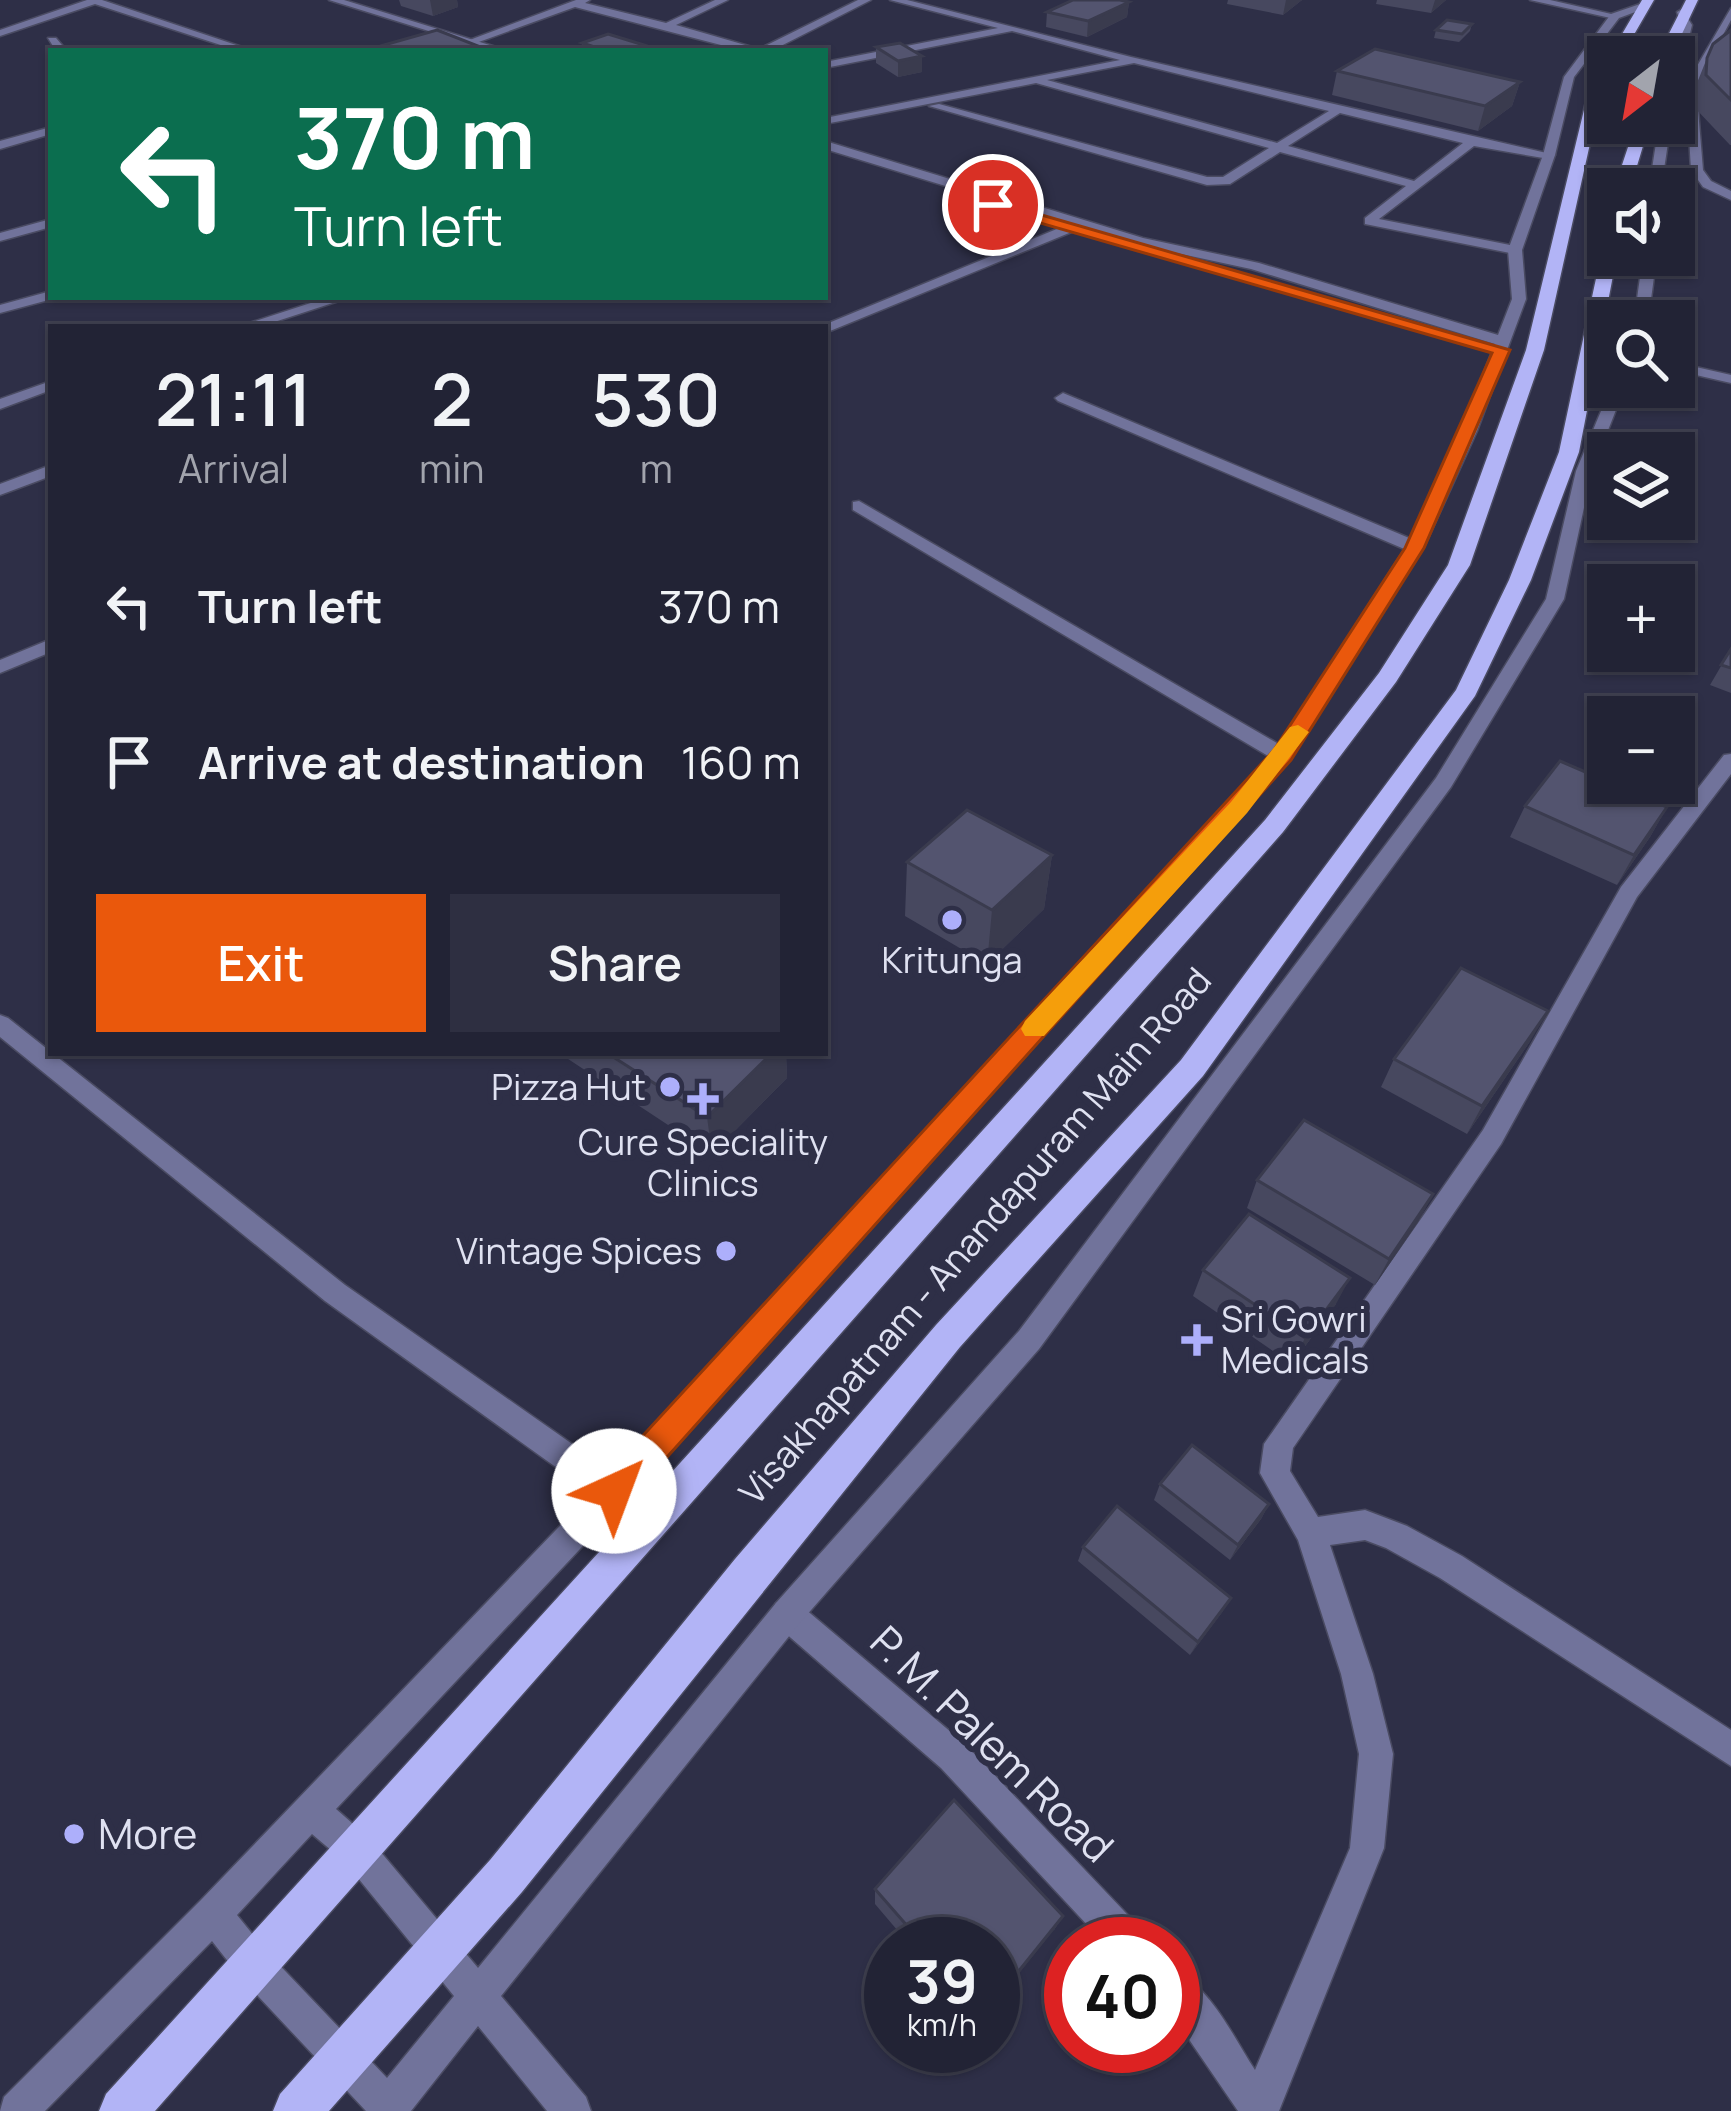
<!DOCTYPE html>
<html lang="en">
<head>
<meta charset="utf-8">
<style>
	:root { --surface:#222335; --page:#2e2f41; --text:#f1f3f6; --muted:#a2a4ad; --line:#3f4050; --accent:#ea580c }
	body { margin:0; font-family:Manrope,sans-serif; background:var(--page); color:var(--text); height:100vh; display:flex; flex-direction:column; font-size:45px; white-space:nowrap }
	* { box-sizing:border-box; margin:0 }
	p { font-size:39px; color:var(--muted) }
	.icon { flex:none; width:66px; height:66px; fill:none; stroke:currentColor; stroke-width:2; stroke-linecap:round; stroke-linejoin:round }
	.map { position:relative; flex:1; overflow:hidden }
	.sheet { position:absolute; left:48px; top:324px; width:780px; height:732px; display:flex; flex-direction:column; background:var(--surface); border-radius:0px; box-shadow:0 3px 9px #0004,0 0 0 3px var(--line) }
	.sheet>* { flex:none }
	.banner { position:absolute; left:48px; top:48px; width:780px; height:252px; border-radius:0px; box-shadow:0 3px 9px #0004,0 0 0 3px var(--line); background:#0b6e4f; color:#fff; overflow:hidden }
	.needle { width:78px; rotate:211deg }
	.controls { position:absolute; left:1587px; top:36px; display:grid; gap:24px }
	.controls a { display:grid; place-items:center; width:108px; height:108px; border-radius:0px; background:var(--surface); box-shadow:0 3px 9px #0004,0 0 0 3px var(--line); font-size:60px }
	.speed { position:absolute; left:864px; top:1917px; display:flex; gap:24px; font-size:60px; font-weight:700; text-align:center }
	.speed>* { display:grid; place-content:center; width:156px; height:156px; border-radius:50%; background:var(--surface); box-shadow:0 3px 9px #0004,0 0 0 3px var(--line); line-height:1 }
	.speed small { font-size:30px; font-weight:400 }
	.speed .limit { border:18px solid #d22; background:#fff; color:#111 }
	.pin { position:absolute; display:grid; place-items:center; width:102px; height:102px; color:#fff; margin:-51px; border:6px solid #fff; border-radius:50%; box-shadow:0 3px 12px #0007 }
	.me { position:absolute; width:132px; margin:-66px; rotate:43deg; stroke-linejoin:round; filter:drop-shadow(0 0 9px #0008) }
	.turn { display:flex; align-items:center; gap:42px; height:252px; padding:0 48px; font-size:54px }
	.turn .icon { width:156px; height:156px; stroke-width:2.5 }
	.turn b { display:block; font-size:84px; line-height:102px }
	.eta { display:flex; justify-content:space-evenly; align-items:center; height:204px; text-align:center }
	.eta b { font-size:72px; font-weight:600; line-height:84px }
	.action { display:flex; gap:24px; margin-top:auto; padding:24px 48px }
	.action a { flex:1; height:138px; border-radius:0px; background:var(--accent); color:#fff; font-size:48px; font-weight:600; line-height:138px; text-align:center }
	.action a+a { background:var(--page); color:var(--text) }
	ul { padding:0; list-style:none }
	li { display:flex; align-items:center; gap:36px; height:156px; padding:0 48px }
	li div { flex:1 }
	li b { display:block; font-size:45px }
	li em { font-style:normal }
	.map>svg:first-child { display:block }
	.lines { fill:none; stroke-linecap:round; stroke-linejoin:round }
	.minor-casing { stroke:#4a4b62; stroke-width:3 }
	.tertiary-casing { stroke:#4a4b62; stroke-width:3 }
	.primary-casing { stroke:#4a4b62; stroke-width:3 }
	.minor { fill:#71739b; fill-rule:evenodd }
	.tertiary { fill:#71739b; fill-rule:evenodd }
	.primary { fill:#b2b4f6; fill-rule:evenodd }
	.wall { fill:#47485f }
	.shaded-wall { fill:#3a3b4e }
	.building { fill:#53546f; stroke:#3a3b4e; stroke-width:3 }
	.route { fill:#ea580c; stroke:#983908; stroke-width:3 }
	.slow { fill:#f59e0b }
	.poi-dot { fill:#adaffb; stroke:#2e2f47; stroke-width:4.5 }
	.labels { text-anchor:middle; stroke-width:12; stroke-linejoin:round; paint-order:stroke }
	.poi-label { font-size:36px; fill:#dfe1f1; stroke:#2e2f47 }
	.street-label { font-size:36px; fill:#dfe1f1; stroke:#2e2f47 }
	.near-street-label { font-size:42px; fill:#dfe1f1; stroke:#2e2f47 }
	.near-poi-label { font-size:42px; fill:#dfe1f1; stroke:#2e2f47; text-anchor:start }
</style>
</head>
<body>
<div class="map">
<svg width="1731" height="2111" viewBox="0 0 1731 2111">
	<rect width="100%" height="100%" fill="#2e2f47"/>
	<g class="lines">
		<defs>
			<path id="minor" d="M87,0H102L254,51H239L95,4L0,36V30Z
				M576,0H590L585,3L666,23L715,0H728L676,25L759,49L858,0H871L771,51H744L575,7L476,43L467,41Z
				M890,0H907L1131,57L1555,155L1549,159L1474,146L1379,219L1520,247V253L1515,254L1365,224V218L1406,186L1280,152L1230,184L1207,185L929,106L939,104L1207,177H1223L1269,148L1036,83L825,124V118L1120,60L1012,31L825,68V62L998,28ZM1134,63L1329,111L1277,143L1047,80ZM1340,113L1463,143L1414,181L1288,146Z
				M1530,0H1550L1620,16L1615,19Z
				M1731,8V20L1696,85L1703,170L1711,181L1731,191V200L1703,187L1691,170L1686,85Z
				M48,38H56L67,51H56Z
				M51,127V134L0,149V141Z
				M51,219V227L0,241V233Z
				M1069,224L1074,225V231L830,331L819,327Z
				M51,291V297L56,298L0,313V305Z
				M329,297H351L259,327H237Z
				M1674,362L1731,375V383L1674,370Z
				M51,381V390L0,409V399Z
				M1063,393L1421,543L1424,547L1409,551L1058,401L1055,398Z
				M51,465V476L0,495V484Z
				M859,501L1289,750L1292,755L1289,760H1275L853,510V502Z
				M51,639V652L0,673V660Z
				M1731,754V774L1637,897L1501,1144L1293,1448L1290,1471L1318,1517L1365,1510L1407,1526L1462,1556L1731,1730V1766L1440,1578L1386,1548L1365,1540L1330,1545L1373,1674L1393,1754L1384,1848L1279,2111H1238L1173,2016V1971C1211,1986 1233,2037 1255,2070L1350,1848L1359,1754L1341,1674L1298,1540L1260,1473L1264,1444L1483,1130L1621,887L1724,755Z
				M0,1015L8,1018L345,1285L625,1481L629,1491L625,1501L614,1505L603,1501L325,1301L0,1037Z
				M787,1598L798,1603L965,1744L1143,1931L1148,1944H1105L941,1768L776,1625L771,1614L776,1603Z"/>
			<path id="tertiary" d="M329,0H344L509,51H493Z
				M1643,3L1646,8L1619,18L1574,77L1555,155L1522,250L1526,299L1477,431L1424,547L1289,760L625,1501L336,1809L369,1838L478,1968L776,1603L1019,1331L1436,778L1546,599L1576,471L1611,387H1625L1592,471L1564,599L1451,787L1039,1349L798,1625L501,1996L586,2097L591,2111H547L478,2026L411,2111H366L241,1978L212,1941L45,2111H0L4,2097L200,1901L603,1481L1275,750L1406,547L1461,431L1495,344L1251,269L1135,244L825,149V141L1143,238L1259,263L1498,335L1512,299L1508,250L1543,155L1564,77L1611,14ZM312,1834L345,1862L454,1996L387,2078L267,1952L237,1915Z
				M1682,9L1692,25L1679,80L1674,83C1674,60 1685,33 1677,12Z
				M1659,123H1671L1661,189H1649Z
				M1643,255H1657L1648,321H1634Z"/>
			<path id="primary" d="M1642,0H1654L1621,57L1608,58Z
				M1686,0H1698L1671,57H1657Z
				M1608,63L1544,350L1470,565L1396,682L1283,832L155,2111H99L106,2094L1265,820L1379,673L1448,565L1526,350L1590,85Z
				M1636,123H1650L1630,189H1614Z
				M1608,250V255H1617L1579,452L1531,580L1475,696L1203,1076L960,1347L522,1892L329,2111H273L280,2094L490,1860L735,1559L936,1325L1181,1060L1456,690L1509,580L1559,452L1601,255Z"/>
		</defs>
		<use href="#minor" class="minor-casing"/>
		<use href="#tertiary" class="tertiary-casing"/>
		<use href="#primary" class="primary-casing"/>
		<use href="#minor" class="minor"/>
		<use href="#tertiary" class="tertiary"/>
		<use href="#primary" class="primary"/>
	</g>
	<path class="wall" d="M399,0H457L458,7L433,16L401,6Z
		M1228,0H1302L1283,15L1227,4Z
		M1377,0H1446L1431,13L1376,4Z
		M1129,2L1127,17L1087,37L1046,27L1047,12Z
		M1472,24L1470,31L1459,42L1434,38L1436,30Z
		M1731,30V145H1730L1694,107L1695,88L1707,58Z
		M582,43L644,45L645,51H583Z
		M876,47L922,56V72L898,77L876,63Z
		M1337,71L1520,82L1512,106L1478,131L1332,95Z
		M1731,649V693L1710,685Z
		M1525,806L1667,807L1650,837L1617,885L1510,837Z
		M1052,855L1044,909L987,964L905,916L907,862Z
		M1531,1040L1467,1134L1381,1087L1394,1059Z
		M559,1053H786L787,1078L712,1154Z
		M1257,1180L1433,1194L1418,1222L1375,1285L1247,1208Z
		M1203,1270L1336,1304L1292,1364L1193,1296Z
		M1160,1484L1269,1504L1261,1519L1230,1560L1154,1500Z
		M1083,1547L1223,1611L1190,1655L1078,1561Z
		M875,1889L1063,1916L1054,1930L993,1944H909L875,1904Z"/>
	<path class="shaded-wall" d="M430,0H457L458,7L433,16Z
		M1286,0H1302L1283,15Z
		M1435,0H1446L1431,13Z
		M1129,2L1127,17L1087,37L1088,21Z
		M922,56V72L898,77V61Z
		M1520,82L1512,106L1478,131L1485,106Z
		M1667,807L1650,837L1617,885L1634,855Z
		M1052,855L1044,909L987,964L992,910Z
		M1548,1011L1531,1040L1467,1134L1482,1106Z
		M772,1053H786L787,1078L712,1154L707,1117Z
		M1433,1194L1418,1222L1375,1285L1389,1259Z
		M1350,1278L1336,1304L1292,1364L1305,1338Z
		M1269,1504L1261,1519L1230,1560L1238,1545Z
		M1231,1598L1223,1611L1190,1655L1198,1642Z
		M1063,1916L1054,1930L993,2006V2003Z"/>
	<path class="building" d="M1073,0H1120L1129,2L1088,21L1047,12Z
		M1447,20L1472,24L1462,34L1436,30Z
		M437,30L478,46L461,51H400L384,45Z
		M1731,30V100L1706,75L1707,58L1713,44Z
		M608,34L644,45L629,51H607L582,43Z
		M900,43L922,56L898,61L876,47Z
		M1375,49L1520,82L1485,106L1337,71Z
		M1731,649V668L1721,665Z
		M1560,761L1667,807L1634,855L1525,806Z
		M967,810L1052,855L992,910L907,862Z
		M1461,968L1548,1011L1482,1106L1394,1059Z
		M607,1053H772L707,1117Z
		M1304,1120L1433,1194L1389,1259L1257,1180Z
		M1249,1214L1350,1278L1305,1338L1203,1270Z
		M1192,1445L1269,1504L1238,1545L1160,1484Z
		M1117,1506L1231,1598L1198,1642L1083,1547Z
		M954,1800L1063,1916L993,2003V1944H923L875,1889Z"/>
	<path class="route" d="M993,201L1510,350L1424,548L1291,760L626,1503L614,1508L602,1503L597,1491L602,1480L1274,750L1405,548L1492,353L988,208Z"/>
	<path class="slow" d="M1298,725L1309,732L1247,813L1044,1036H1025L1021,1029L1025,1021L1231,802L1290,727Z"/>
	<g class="poi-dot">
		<circle cx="952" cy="920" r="12"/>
		<circle cx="670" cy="1087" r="12"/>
		<path d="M697 1081h12v12h12v12h-12v12h-12v-12h-12v-12h12z"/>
		<circle cx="726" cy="1251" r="12"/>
		<path d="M1191 1322h12v12h12v12h-12v12h-12v-12h-12v-12h12z"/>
		<circle cx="74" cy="1834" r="12"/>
	</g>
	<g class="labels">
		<g class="poi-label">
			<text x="952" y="973">Kritunga</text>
			<text x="646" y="1100" text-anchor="end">Pizza Hut</text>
			<text x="703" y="1155">Cure Speciality<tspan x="703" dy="41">Clinics</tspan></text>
			<text x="702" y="1264" text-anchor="end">Vintage Spices</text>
			<text x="1221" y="1332" text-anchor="start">Sri Gowri<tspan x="1221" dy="41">Medicals</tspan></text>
		</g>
		<g class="street-label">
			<text transform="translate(975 1236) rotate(-49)" y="13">Visakhapatnam - Anandapuram Main Road</text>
		</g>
		<g class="near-street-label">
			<text transform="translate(992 1744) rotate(44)" y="15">P. M. Palem Road</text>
		</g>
		<g class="near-poi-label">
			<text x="98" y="1849">More</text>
		</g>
	</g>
</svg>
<div class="controls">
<a><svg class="needle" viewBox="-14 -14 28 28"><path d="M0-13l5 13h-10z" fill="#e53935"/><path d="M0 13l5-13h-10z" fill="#a2a4ad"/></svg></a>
<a><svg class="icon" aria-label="sound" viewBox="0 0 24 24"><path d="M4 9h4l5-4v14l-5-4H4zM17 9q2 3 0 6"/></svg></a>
<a><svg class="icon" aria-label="search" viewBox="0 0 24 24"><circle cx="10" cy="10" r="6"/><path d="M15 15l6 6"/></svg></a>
<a><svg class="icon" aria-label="layers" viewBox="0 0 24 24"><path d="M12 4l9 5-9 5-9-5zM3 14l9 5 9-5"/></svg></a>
<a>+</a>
<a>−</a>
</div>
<div class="speed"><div>39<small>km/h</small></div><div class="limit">40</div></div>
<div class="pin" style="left:993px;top:205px;background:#d93025"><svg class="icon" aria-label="arrive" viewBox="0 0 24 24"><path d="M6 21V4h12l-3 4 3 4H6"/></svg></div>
<svg class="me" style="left:614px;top:1491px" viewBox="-20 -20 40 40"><circle r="19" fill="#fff"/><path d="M0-13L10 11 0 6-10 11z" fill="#ea580c"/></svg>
<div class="banner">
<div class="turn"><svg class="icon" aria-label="left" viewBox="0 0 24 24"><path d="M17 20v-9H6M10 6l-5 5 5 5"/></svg><div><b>370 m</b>Turn left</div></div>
</div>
<section class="sheet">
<div class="eta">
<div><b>21:11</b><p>Arrival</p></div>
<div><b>2</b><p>min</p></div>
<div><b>530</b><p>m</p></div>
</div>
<ul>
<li><svg class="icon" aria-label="left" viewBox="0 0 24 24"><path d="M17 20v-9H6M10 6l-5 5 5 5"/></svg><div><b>Turn left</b></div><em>370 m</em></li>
<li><svg class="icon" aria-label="arrive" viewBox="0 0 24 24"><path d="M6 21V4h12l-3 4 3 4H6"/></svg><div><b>Arrive at destination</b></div><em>160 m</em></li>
</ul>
<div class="action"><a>Exit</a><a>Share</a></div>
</section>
</div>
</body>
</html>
